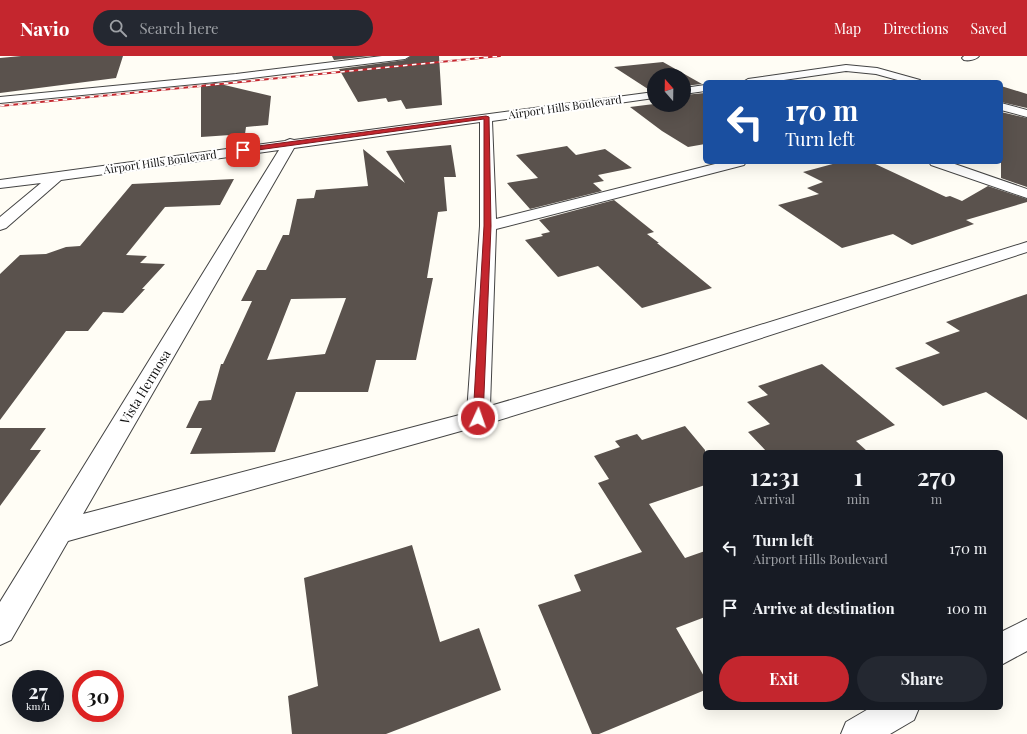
<!DOCTYPE html>
<html lang="en">
<head>
<meta charset="utf-8">
<style>
	:root { --surface:#171b24; --page:#242831; --text:#f1f3f6; --muted:#9ea1a6; --accent:#c4262e }
	body { margin:0; font-family:"Playfair Display",serif; background:var(--page); color:var(--text); height:100vh; display:flex; flex-direction:column; font-size:15px; white-space:nowrap }
	* { box-sizing:border-box; margin:0 }
	p { font-size:13px; color:var(--muted) }
	.icon { flex:none; width:22px; height:22px; fill:none; stroke:currentColor; stroke-width:2; stroke-linecap:round; stroke-linejoin:round }
	.map { position:relative; flex:1; overflow:hidden }
	.sheet { position:absolute; left:703px; top:394px; width:300px; height:260px; display:flex; flex-direction:column; background:var(--surface); border-radius:6px; box-shadow:0 4px 16px #0002 }
	.sheet>* { flex:none }
	.hud { position:absolute; left:703px; top:24px; width:300px; height:84px; border-radius:6px; box-shadow:0 4px 16px #0002; background:#1a4fa0; color:#fff; overflow:hidden }
	.needle { width:26px; rotate:340deg }
	.tools { position:absolute; left:647px; top:12px; display:grid; gap:8px }
	.tools a { display:grid; place-items:center; width:44px; height:44px; border-radius:50%; background:var(--surface); box-shadow:0 4px 16px #0002; font-size:20px }
	.speed { position:absolute; left:12px; top:614px; display:flex; gap:8px; font-size:20px; font-weight:700; text-align:center }
	.speed>* { display:grid; place-content:center; width:52px; height:52px; border-radius:50%; background:var(--surface); box-shadow:0 4px 16px #0002; line-height:1 }
	.speed small { font-size:10px; font-weight:400 }
	.speed .limit { border:6px solid #d22; background:#fff; color:#111 }
	.pin { position:absolute; display:grid; place-items:center; width:34px; height:34px; color:#fff; margin:-17px; border-radius:8px; box-shadow:0 2px 6px #0006 }
	.me { position:absolute; width:44px; margin:-22px; rotate:3deg; stroke-linejoin:round; filter:drop-shadow(0 0 3px #0008) }
	.turn { display:flex; align-items:center; gap:14px; height:84px; padding:0 16px; font-size:18px }
	.turn .icon { width:52px; height:52px; stroke-width:2.5 }
	.turn b { display:block; font-size:28px; line-height:34px }
	.eta { display:flex; justify-content:space-evenly; align-items:center; height:68px; text-align:center }
	.eta b { font-size:24px; font-weight:700; line-height:28px }
	.primary-button { display:flex; gap:8px; margin-top:auto; padding:8px 16px }
	.primary-button a { flex:1; height:46px; border-radius:24px; background:var(--accent); color:#fff; font-size:16px; font-weight:700; line-height:46px; text-align:center }
	.primary-button a+a { background:var(--page); color:var(--text) }
	ul { padding:0; list-style:none }
	li { display:flex; align-items:center; gap:12px; height:60px; padding:0 16px }
	li div { flex:1 }
	li b { display:block; font-size:15px }
	li em { font-style:normal }
	header { display:flex; align-items:center; gap:24px; box-sizing:border-box; height:56px; padding:0 20px; background:var(--accent); color:#fff }
	header strong { font-size:19px }
	nav { display:flex; gap:22px; margin-inline-start:auto; font-size:14px }
	.search { width:280px; height:36px; background:var(--page); display:flex; align-items:center; gap:10px; box-sizing:border-box; padding:0 14px; border-radius:22px; color:var(--muted); font-size:15px }
	.map>svg:first-child { display:block }
	.building { fill:#5a524d; fill-rule:evenodd }
	.lines { fill:none; stroke-linecap:round; stroke-linejoin:round }
	.minor-casing { stroke:#444; stroke-width:2 }
	.minor { fill:#fff; fill-rule:evenodd }
	.rail-casing { stroke:#c4262e; stroke-width:2 }
	.rail { stroke:#fff; stroke-width:1.5; stroke-dasharray:4.5; stroke-linecap:butt }
	.route { fill:#c4262e; stroke:#7f191e }
	.labels { text-anchor:middle; stroke-width:4; stroke-linejoin:round; paint-order:stroke }
	.far-street-label { font-size:11px; fill:#111; stroke:#fff }
	.street-label { font-size:13px; fill:#111; stroke:#fff }
</style>
</head>
<body>
<header>
<strong>Navio</strong>
<div class="search"><svg class="icon" aria-label="search" viewBox="0 0 24 24"><circle cx="10" cy="10" r="6"/><path d="M15 15l6 6"/></svg>Search here</div>
<nav><a>Map</a><a>Directions</a><a>Saved</a></nav>
</header>
<div class="map">
<svg width="1027" height="678" viewBox="0 0 1027 678">
	<rect width="100%" height="100%" fill="#fffdf5"/>
	<path class="building" d="M21,0H123L116,22L0,37V2Z
		M332,0H370L334,4Z
		M411,0H439L442,49L406,53L401,44L388,46L386,42L358,46L339,13L405,4Z
		M663,6L702,28L684,30V19H654V35H651L614,11Z
		M216,27L271,40L268,69L246,71L245,78L201,81V29Z
		M1001,30L1027,38V52L1001,46Z
		M705,37V88L688,91L662,75L630,51L654,48L684,49V39Z
		M1001,56L1027,62V131L1001,122Z
		M451,89L456,121H444L447,155L438,156L427,222H433L416,304H376L368,336H296L275,396L190,398L202,372H186L199,345L211,344L221,308H223L252,245H241L257,214H266L283,179H289L297,143L314,142L316,134L368,130L363,93L405,127L386,95ZM346,242L325,298L267,304L291,243Z
		M567,90L576,99L605,93L632,112L598,119L604,125L593,127L602,135L530,153L507,127L538,122L516,99Z
		M840,106H871L946,141L950,140L962,145L988,130L1027,143V146L966,164L974,168L912,189L893,178L842,192L778,149L819,138L807,132L823,126L803,116Z
		M234,123L220,149L165,151L126,199L147,200L140,207L165,208L142,233H145L123,257L103,256L88,275H66L0,364V218L20,199L46,198L66,191L80,190L132,128Z
		M614,144L654,176L647,178L659,187H657L712,232L642,252L598,210L558,221L525,184L543,180L541,178L550,176L539,164Z
		M1027,238V364L986,336L943,350L895,312L940,297L925,287L960,275L946,266Z
		M822,308L895,369L856,385L868,396H767L748,376L770,368L747,346L768,339L758,330Z
		M685,370L705,394V429L649,448L685,502L705,495V561L676,572L705,622V634L599,678H592L538,549L581,535L574,519L642,496L598,427L609,423L594,400L620,391L615,385L637,378L642,384Z
		M0,372H46L30,394H41L0,450Z
		M412,489L440,586L479,572L501,634L386,678H292L288,640L318,630L304,522Z"/>
	<g class="lines">
		<defs>
			<path id="minor" d="M382,0H410L405,3L236,24L0,47V41L236,18Z
				M964,0H979C976,4 968,5 964,4L962,2Z
				M846,9L877,12L920,24L921,26H905L876,18L846,15L770,26H743L748,23Z
				M705,29V35L684,38V32Z
				M654,36V42L492,65L496,163L723,106H746L744,109L496,173L490,350L664,299L1027,186V196L678,309L486,368L68,485L11,584L0,589V546L279,94L61,124L6,172L0,174V161L41,127L0,132V124L285,85L290,83L294,84ZM480,66V170L467,357L83,458L294,92Z
				M1001,47L1027,54V61L1001,54Z
				M929,106H949L1027,133V142L931,109Z
				M1027,563V595L1001,609V576Z
				M870,652H919L914,664L890,678H841L846,666Z"/>
		</defs>
		<use href="#minor" class="minor-casing"/>
		<use href="#minor" class="minor"/>
		<defs>
			<path id="rail" d="M0,50L500,0"/>
		</defs>
		<use href="#rail" class="rail-casing"/>
		<use href="#rail" class="rail"/>
	</g>
	<path class="route" d="M486,60L489,61L491,170L483,362L478,365L473,362L484,170V63L243,96L241,94L243,92Z"/>
	<g class="labels">
		<g class="far-street-label">
			<text transform="translate(565 51) rotate(-8)" y="4">Airport Hills Boulevard</text>
			<text transform="translate(160 106) rotate(-8)" y="4">Airport Hills Boulevard</text>
		</g>
		<g class="street-label">
			<text transform="translate(145 331) rotate(-59)" y="5">Vista Hermosa</text>
		</g>
	</g>
</svg>
<div class="tools">
<a><svg class="needle" viewBox="-14 -14 28 28"><path d="M0-13l5 13h-10z" fill="#e53935"/><path d="M0 13l5-13h-10z" fill="#9ea1a6"/></svg></a>
</div>
<div class="speed"><div>27<small>km/h</small></div><div class="limit">30</div></div>
<div class="pin" style="left:243px;top:94px;background:#d93025"><svg class="icon" aria-label="arrive" viewBox="0 0 24 24"><path d="M6 21V4h12l-3 4 3 4H6"/></svg></div>
<svg class="me" style="left:478px;top:362px" viewBox="-20 -20 40 40"><circle r="17" fill="#c4262e" stroke="#fff" stroke-width="3"/><path d="M0-11L8 9 0 5-8 9z" fill="#fff"/></svg>
<div class="hud">
<div class="turn"><svg class="icon" aria-label="left" viewBox="0 0 24 24"><path d="M17 20v-9H6M10 6l-5 5 5 5"/></svg><div><b>170 m</b>Turn left</div></div>
</div>
<section class="sheet">
<div class="eta">
<div><b>12:31</b><p>Arrival</p></div>
<div><b>1</b><p>min</p></div>
<div><b>270</b><p>m</p></div>
</div>
<ul>
<li><svg class="icon" aria-label="left" viewBox="0 0 24 24"><path d="M17 20v-9H6M10 6l-5 5 5 5"/></svg><div><b>Turn left</b><p>Airport Hills Boulevard</p></div><em>170 m</em></li>
<li><svg class="icon" aria-label="arrive" viewBox="0 0 24 24"><path d="M6 21V4h12l-3 4 3 4H6"/></svg><div><b>Arrive at destination</b></div><em>100 m</em></li>
</ul>
<div class="primary-button"><a>Exit</a><a>Share</a></div>
</section>
</div>
</body>
</html>
